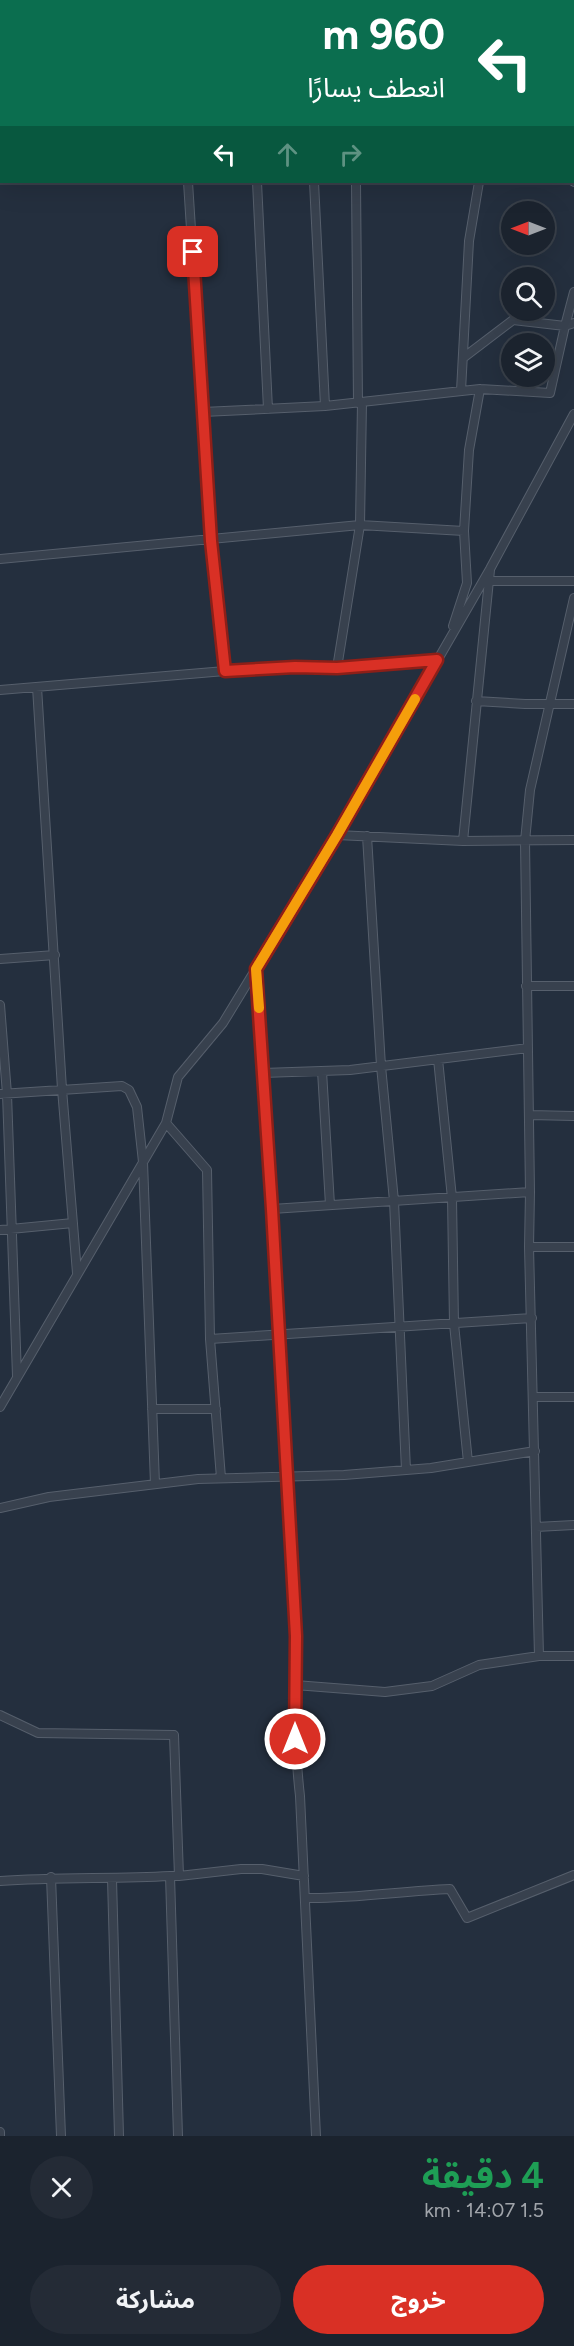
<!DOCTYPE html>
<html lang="ar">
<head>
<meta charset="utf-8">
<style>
	:root { --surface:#1b232e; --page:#242b36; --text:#f1f3f6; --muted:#a0a4aa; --line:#39404a; --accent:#d93025 }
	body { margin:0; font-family:Figtree,"Noto Sans Arabic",sans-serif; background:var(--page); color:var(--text); direction:rtl; height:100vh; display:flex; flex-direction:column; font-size:22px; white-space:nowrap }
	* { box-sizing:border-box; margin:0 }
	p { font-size:20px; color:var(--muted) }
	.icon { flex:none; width:33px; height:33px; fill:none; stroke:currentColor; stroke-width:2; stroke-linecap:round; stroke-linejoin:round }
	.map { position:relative; height:2136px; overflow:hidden; direction:ltr }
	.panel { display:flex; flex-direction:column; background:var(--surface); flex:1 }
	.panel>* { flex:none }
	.banner { position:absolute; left:0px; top:0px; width:574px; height:183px; box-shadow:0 6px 24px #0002,0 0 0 2px var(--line); direction:rtl; background:#0b6e4f; color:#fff; overflow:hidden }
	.needle { width:39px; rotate:270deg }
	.tools { position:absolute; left:501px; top:201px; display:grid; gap:12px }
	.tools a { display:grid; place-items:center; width:54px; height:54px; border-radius:50%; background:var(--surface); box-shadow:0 6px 24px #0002,0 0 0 2px var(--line); font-size:30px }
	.pin { position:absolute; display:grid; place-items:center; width:51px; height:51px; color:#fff; margin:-26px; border-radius:12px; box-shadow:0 3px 9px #0006 }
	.me { position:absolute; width:66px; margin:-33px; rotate:0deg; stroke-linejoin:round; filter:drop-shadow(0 0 4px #0008) }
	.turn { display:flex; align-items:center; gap:21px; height:126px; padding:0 30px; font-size:27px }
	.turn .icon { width:78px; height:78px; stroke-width:2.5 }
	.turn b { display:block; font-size:42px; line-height:51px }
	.lanes { display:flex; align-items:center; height:57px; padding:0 30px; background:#0003; justify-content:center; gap:30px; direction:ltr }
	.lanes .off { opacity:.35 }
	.round { display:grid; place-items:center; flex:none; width:63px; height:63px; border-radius:32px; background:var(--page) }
	.headline { display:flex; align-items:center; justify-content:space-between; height:102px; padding:0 30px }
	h1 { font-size:36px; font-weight:700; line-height:45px; color:#1e9e55 }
	.primary-button { display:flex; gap:12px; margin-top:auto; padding:12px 30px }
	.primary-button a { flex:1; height:69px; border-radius:36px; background:var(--accent); color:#fff; font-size:24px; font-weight:700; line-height:69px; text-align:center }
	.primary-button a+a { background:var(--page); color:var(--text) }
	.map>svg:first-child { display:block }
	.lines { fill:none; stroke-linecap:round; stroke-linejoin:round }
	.minor-casing { stroke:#565f6c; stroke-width:10 }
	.minor { stroke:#38414e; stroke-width:8 }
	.route-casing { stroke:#8d1f18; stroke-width:15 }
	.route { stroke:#d93025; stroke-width:10 }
	.slow { stroke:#f59e0b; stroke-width:10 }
</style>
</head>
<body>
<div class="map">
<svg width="574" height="2136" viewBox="0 0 574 2136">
	<rect width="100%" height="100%" fill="#242f3e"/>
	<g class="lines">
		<defs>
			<path id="minor" d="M175,0V2
				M342,2V0
				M403,2V0
				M464,2V0
				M521,2L522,0
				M573,29L574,24
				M0,30H2
				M573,89H574
				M0,163H2
				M573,181L574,182
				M188,182L211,541L225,671
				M257,182L268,409
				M314,182L325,406
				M356,182L358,403
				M463,358L513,320L565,326L574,292
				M461,391L469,241L479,182
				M203,412L325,406L480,389L550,393L565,326L574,323
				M0,559L360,525L464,531
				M490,581H574
				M453,626L467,583L464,531L469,450L480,389
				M337,668L360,525L362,402
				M37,687L62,1089L77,1273
				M0,690L225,671L295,667L337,668L437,660
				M476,701L525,704H574
				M337,835L463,841L574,840
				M367,836L381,1066L394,1201L406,1470
				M463,841L490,570
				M0,959L55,955
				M256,969C270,1177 280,1385 293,1593C297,1660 292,1728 300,1796L316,2136
				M526,986H574
				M0,1005L7,1094L17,1376
				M438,1059L452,1198L454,1324L468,1462
				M322,1071L330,1205
				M263,1073L350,1070L528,1048
				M0,1094L122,1086L129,1090L137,1107L143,1162L155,1484
				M530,1115L574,1116
				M166,1123L207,1170L210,1339L221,1478
				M272,1209L530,1192
				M0,1230L73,1223
				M529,1247H574
				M210,1339L532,1318
				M534,1397H574
				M0,1407L166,1123L178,1077L223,1023L327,852L490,569L574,414
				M152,1409H216
				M0,1508L49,1497L198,1479L344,1475L431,1468L535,1451
				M536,1527L574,1525
				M539,1656L529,1247L530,1192L525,841L530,790L574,598
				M295,1685L385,1692L432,1686L479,1665L539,1656H574
				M0,1715L38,1733L174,1735L179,1876L241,1869H262L304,1876
				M51,1877L61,2136
				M112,1879L119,2136
				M0,1881C57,1877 113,1879 170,1876
				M305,1898C353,1899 402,1891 450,1889L467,1918L574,1875
				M0,2132V2136
				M178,2136L170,1876H179"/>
		</defs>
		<use href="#minor" class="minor-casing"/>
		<use href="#minor" class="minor"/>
	</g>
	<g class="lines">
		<defs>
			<path id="route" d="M193,252L211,541L225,671L295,667L337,668L437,660L337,835L256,969L272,1209L296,1636L295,1739"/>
		</defs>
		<use href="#route" class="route-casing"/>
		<use href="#route" class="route"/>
		<path class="slow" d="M259,1008L256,969L337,835L415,699"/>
	</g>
</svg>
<div class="tools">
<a><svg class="needle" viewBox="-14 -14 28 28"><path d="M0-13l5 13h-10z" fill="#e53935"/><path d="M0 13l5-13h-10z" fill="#a0a4aa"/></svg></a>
<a><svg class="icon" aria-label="search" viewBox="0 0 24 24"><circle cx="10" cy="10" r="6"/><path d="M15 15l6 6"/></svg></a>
<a><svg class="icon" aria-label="layers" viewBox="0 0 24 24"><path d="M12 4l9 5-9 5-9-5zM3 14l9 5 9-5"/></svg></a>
</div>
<div class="pin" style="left:193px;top:252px;background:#d93025"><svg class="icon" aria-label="arrive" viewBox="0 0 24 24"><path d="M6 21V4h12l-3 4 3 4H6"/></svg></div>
<svg class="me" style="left:295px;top:1739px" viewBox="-20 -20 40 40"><circle r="17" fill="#d93025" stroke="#fff" stroke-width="3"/><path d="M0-11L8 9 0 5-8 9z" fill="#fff"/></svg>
<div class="banner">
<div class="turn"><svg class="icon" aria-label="left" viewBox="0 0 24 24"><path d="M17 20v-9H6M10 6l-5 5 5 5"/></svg><div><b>960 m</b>انعطف يسارًا</div></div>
<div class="lanes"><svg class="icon" aria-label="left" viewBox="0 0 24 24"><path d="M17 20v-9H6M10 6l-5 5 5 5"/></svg><svg class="icon off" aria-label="ahead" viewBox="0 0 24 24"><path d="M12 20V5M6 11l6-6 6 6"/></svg><svg class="icon off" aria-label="right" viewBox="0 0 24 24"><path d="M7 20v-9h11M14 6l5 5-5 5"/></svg></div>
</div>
</div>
<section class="panel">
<div class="headline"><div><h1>4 دقيقة</h1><p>1.5 km · 14:07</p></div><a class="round"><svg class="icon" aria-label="close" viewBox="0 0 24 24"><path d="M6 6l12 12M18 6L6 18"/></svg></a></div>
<div class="primary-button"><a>خروج</a><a>مشاركة</a></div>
</section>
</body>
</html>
